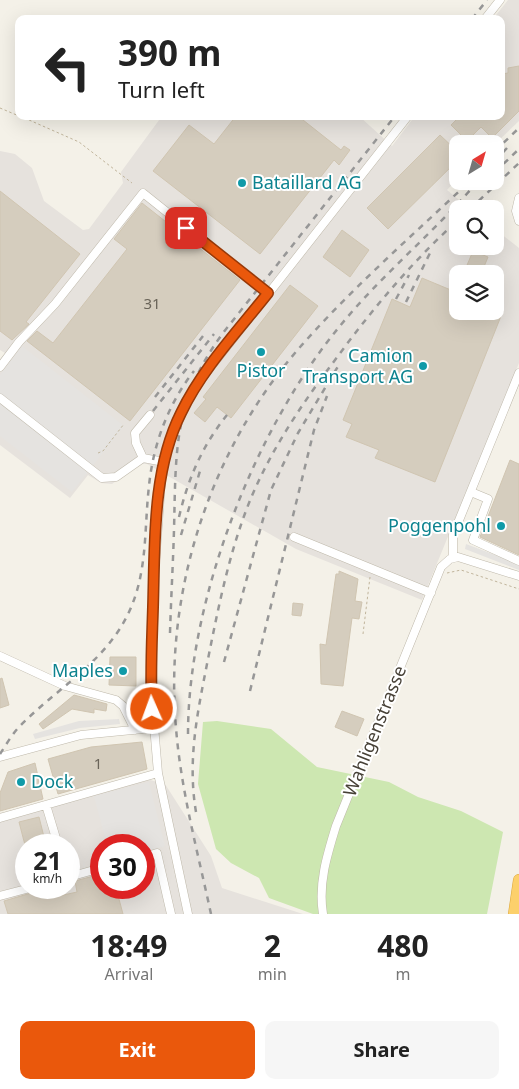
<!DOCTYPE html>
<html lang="en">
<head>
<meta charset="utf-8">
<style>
	:root { --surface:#fff; --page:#f6f6f6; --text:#222; --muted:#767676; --accent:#ea580c }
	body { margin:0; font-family:"Noto Sans",sans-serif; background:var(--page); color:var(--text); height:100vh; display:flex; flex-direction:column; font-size:19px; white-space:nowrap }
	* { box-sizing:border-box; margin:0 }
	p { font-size:16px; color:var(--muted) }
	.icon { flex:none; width:28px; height:28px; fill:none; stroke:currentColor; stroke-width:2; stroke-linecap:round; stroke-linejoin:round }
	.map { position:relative; height:914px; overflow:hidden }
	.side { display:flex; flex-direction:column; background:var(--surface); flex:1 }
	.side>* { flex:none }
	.hud { position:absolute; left:15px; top:15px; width:490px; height:105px; border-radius:10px; box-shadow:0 5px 20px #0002; background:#fff; color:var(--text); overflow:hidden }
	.needle { width:32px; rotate:37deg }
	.tools { position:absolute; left:449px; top:135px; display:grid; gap:10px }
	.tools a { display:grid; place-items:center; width:55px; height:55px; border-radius:10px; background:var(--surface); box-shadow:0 5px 20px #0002; font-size:25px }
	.speed { position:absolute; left:15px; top:834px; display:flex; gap:10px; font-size:25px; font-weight:700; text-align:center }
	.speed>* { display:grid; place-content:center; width:65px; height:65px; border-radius:50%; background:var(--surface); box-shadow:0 5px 20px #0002; line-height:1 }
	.speed small { font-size:12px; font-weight:400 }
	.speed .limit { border:8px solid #d22; background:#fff; color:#111 }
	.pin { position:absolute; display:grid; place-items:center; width:42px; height:42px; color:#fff; margin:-21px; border-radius:10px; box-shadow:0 2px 8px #0006 }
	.me { position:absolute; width:55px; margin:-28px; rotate:358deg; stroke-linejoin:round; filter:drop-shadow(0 0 4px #0008) }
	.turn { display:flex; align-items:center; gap:18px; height:105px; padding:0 20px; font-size:22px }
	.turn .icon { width:65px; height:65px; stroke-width:2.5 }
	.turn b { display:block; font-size:35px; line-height:42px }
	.eta { display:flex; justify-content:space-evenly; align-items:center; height:85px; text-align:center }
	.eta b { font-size:30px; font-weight:700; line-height:35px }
	.cta { display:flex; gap:10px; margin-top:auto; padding:10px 20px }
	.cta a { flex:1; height:58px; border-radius:10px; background:var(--accent); color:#fff; font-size:20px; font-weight:700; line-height:58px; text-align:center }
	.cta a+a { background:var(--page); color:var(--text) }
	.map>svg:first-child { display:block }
	.industrial { fill:#e6e2dd; fill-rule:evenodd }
	.green { fill:#cde7b1 }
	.parking { fill:#e5e3e0 }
	.building { fill:#d5cdbe; stroke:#d0c5b1 }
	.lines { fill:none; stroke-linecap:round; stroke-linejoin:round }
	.minor-casing { stroke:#bfb9ab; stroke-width:9 }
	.highway-casing { stroke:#dba53a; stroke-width:12 }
	.path { stroke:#c1b59c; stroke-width:1; stroke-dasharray:2.5 2.5; stroke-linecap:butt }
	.minor { stroke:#fff; stroke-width:8 }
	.highway { stroke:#fcd06b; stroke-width:11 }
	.rail { stroke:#979797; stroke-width:2.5; stroke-dasharray:6 6; stroke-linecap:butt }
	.route-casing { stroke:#983908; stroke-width:12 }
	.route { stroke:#ea580c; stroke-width:9 }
	.culture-dot { fill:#0f9aa8; stroke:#fff; stroke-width:2 }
	.labels { text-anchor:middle; stroke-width:4; stroke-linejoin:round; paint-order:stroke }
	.number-label { font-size:15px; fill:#6a6459 }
	.culture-label { font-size:18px; fill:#0d838f; stroke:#fff; text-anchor:end }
	.street-label { font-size:18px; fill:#474137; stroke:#fff }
</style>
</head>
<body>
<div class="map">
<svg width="519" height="914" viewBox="0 0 519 914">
	<rect width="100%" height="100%" fill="#f4f1e8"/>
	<path class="industrial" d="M508,0H519V121L495,144H458L457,179L447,190L470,209H458V246H495V229L519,248V363L422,600L296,549L147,464H140L112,484L101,483L88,475L70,498L0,445V360L5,353L0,350V151L15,154L32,168L44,201L83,230L89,229L123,183L121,172L162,116H359L392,146L415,116H501V19H493ZM458,274H495V311H458Z
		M150,780L165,784L211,856L222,888L303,914H0V813ZM26,845H69V888H26ZM101,845H144V888H101Z"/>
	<path class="green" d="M217,721L271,729L317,767L389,782L418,797L461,811L503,832L487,914H313L269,898L259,878L231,863L216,849L198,784L203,722Z"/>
	<path class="parking" d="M22,346L124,426L72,492L0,436V375Z
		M466,544L519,564V570L465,549Z
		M119,719L120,724L80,728L35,739L33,734L79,721Z
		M149,782L165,846L144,852V845H107L94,796Z"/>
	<path class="building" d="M519,66V111L492,138L481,127L467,141L451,125L459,117L461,119L464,116H501L502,74L508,73V68Z
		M236,116H298L341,150L344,146L350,150L339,165L334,160L260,254L153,171L189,125L214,144Z
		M440,135L458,152V160L388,229L367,208Z
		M0,191L80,254L26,322L29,324L12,340L0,331Z
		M142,203L240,280L130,421L27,341L37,331L53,343L127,249L114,239Z
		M342,230L369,250L350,277L323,257Z
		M473,251L488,257L481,274L465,270Z
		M422,278L458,293V311H495V308L503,311L435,482L375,458L379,450L346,437L352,424L343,420L392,299L410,307Z
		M290,285L318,306L231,418L217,407L205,422L194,413L206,399L203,397Z
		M510,460L519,464V555L480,537Z
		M339,571L358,579L355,601L362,602L359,619L352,618L343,686L321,684L320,644L326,645L336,574H339Z
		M293,603L303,604L301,616L292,615Z
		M110,657H136V686L109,685Z
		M2,678L9,705L0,708V679Z
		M74,695L107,704L106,711L94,709V713L72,709L43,729L39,724Z
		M342,711L364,719L357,736L335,727Z
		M142,742L147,769L58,794L48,759L91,747Z
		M35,763L43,799L0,811V793L8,772Z
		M39,817L46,845H25L19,822Z
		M101,874V888H116L123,914H8L4,901L48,888H56L59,896L77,892L75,881Z"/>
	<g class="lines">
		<defs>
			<path id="minor" d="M485,19L500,0
				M519,198L516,211L519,221
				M0,367L19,342L55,304L143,193L268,293
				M0,398L102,478L116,477L143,458L164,462
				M143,458L136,443L135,433L150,415
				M471,492L488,499L473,540L519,561
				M294,537L431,593
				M453,558V535L519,373
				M0,656L65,686L116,700L123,706L135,730
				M0,757L81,735L153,728
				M46,805L58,845
				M0,818L158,773
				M144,857L157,853L171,914
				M69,877L101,868
				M0,896L30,888
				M188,914L158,773L151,690L154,581L162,470L177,421L199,382L408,116
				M323,914C318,884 327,855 336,826L441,567L450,559L458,557L519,576"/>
			<path id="highway" d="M514,914L519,880"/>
		</defs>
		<use href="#minor" class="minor-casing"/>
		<use href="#highway" class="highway-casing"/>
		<path class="path" d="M0,108L19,116
			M20,116L79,142L132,183
			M98,453L103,451L124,424
			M447,573L461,570L519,589
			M363,634L370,577"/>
		<use href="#minor" class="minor"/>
		<use href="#highway" class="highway"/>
		<path class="rail" d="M472,19L487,0
			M495,151L519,128
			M495,161L507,148
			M495,172L519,149
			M470,209L519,163
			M396,299L409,275
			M406,302L430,253
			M155,397L203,336
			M153,411L214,334
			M179,517C188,479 202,446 227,415
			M181,535L200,471
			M170,633C171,599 173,564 174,530C176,450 173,401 223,333L395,116
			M224,662L271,490L298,433L340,363
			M250,691L314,430L327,396
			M188,734C188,600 255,428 340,326C382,274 435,232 478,181
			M0,754C6,745 12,734 20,726C57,688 106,662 129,612C148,571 144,529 149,486C153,445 168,404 194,371
			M196,812C187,759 198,710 208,659C219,604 230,549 251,498C273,446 304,401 338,356C374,307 413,261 458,220
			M211,914C198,853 181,791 176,728C164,591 210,449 301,346C353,287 413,235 470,181"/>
	</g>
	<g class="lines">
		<defs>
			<path id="route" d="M152,709C150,675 152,641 153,607C155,543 152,471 181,413C202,369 238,331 268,293L186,228"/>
		</defs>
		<use href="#route" class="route-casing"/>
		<use href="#route" class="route"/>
	</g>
	<g class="culture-dot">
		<circle cx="242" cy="183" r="5"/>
		<circle cx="261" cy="352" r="5"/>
		<circle cx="423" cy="366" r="5"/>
		<circle cx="501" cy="526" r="5"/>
		<circle cx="123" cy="671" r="5"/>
		<circle cx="21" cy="782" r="5"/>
	</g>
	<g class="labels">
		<g class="number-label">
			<text x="152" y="309">31</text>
			<text x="98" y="769">1</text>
		</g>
		<g class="culture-label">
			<text x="252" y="189" text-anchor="start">Bataillard AG</text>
			<text x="413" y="362">Camion<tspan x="413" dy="21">Transport AG</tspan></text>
			<text x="261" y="377" text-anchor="middle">Pistor</text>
			<text x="491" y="532">Poggenpohl</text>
			<text x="113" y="677">Maples</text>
			<text x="31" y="788" text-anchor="start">Dock</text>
		</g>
		<g class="street-label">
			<text transform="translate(375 731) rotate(-68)" y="6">Wahligenstrasse</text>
		</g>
	</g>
</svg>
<div class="tools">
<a><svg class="needle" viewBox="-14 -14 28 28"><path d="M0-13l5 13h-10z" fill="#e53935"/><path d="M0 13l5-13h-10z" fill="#767676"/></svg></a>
<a><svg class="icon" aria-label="search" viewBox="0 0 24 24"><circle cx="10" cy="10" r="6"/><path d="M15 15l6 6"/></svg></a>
<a><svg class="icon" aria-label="layers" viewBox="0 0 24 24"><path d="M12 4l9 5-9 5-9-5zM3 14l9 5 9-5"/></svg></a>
</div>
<div class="speed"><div>21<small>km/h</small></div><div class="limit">30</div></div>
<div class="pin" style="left:186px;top:228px;background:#d93025"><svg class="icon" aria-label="arrive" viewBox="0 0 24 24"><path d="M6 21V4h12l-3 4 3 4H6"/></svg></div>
<svg class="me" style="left:152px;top:709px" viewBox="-20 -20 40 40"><circle r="17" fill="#ea580c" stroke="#fff" stroke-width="3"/><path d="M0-11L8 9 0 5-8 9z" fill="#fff"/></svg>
<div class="hud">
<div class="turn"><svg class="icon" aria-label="left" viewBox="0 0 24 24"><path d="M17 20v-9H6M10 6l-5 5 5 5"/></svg><div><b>390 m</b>Turn left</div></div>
</div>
</div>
<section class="side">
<div class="eta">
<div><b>18:49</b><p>Arrival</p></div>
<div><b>2</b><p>min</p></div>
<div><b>480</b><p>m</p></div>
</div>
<div class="cta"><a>Exit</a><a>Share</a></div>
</section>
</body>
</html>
